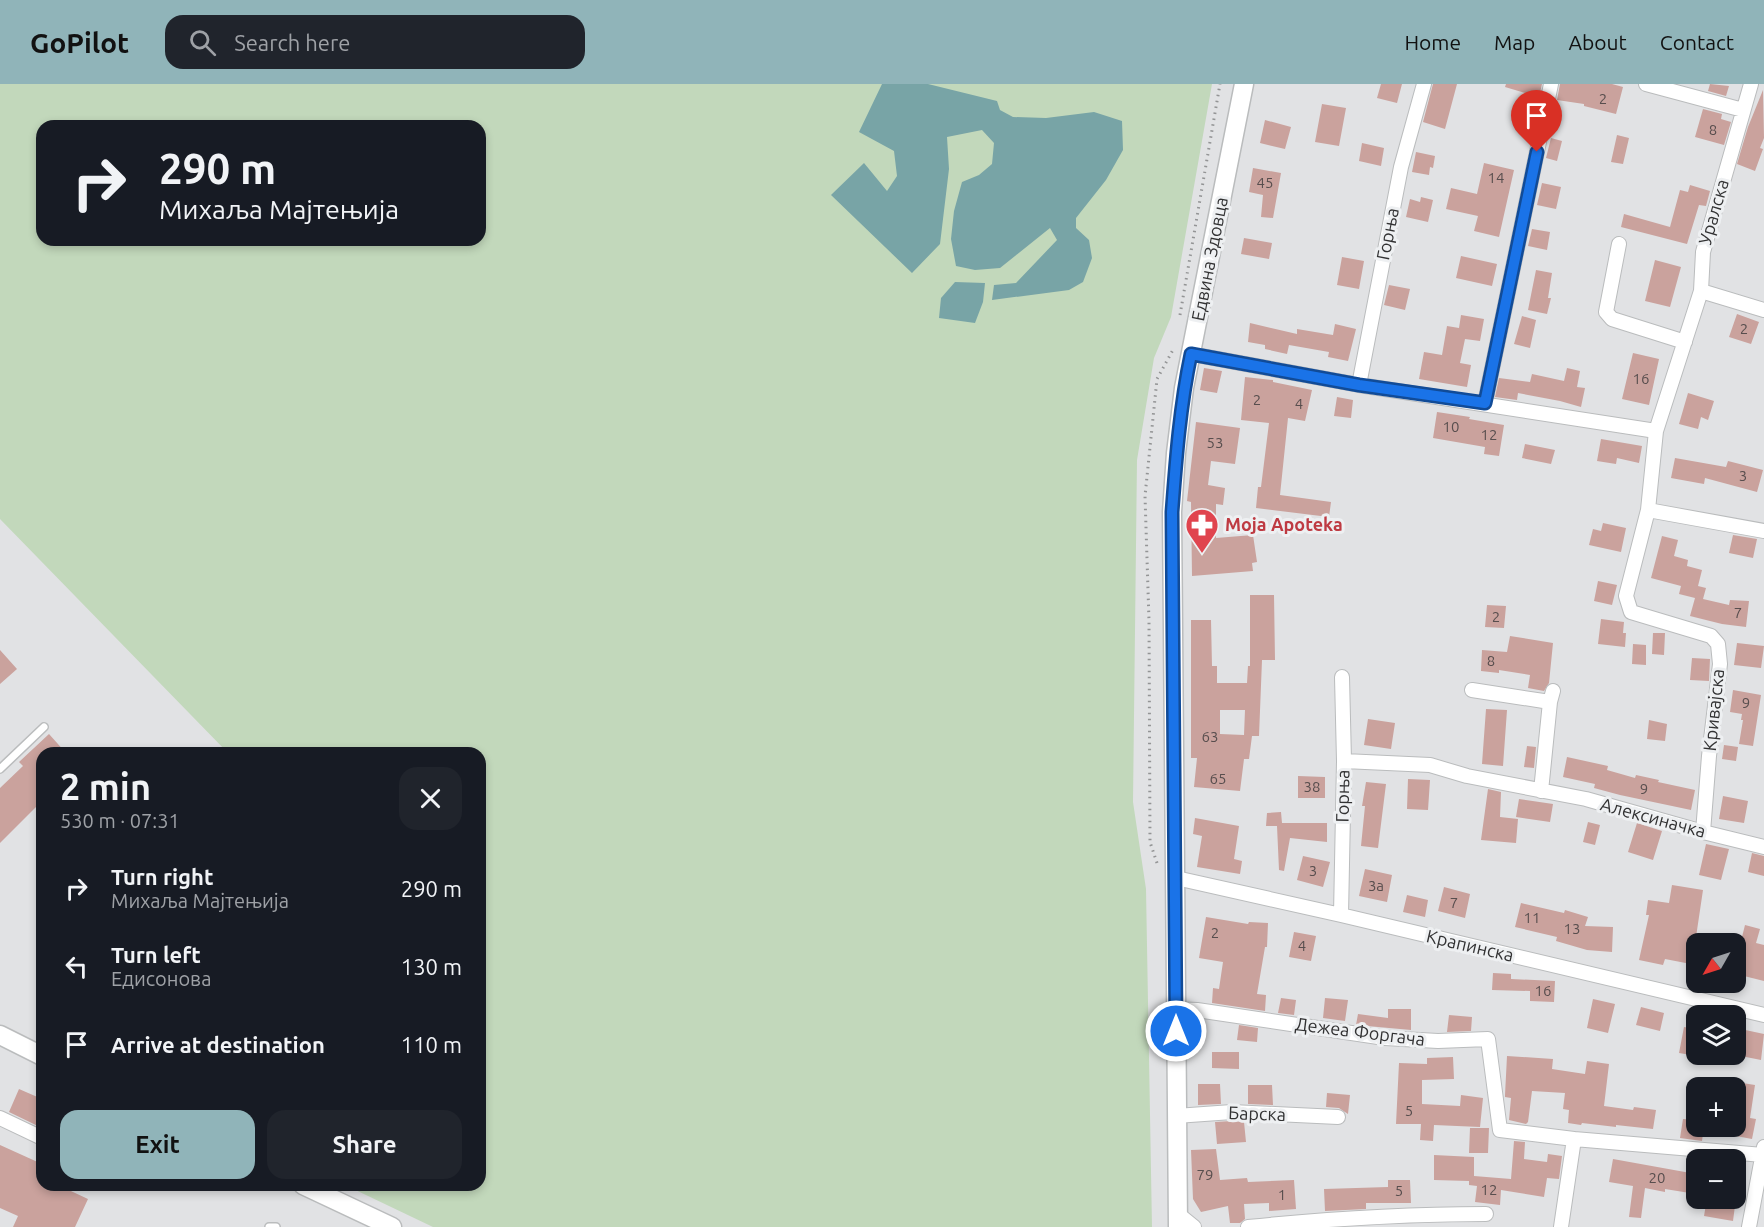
<!DOCTYPE html>
<html lang="en">
<head>
<meta charset="utf-8">
<style>
	:root { --surface:#171b24; --page:#20242c; --text:#f1f3f6; --muted:#9ea1a6; --accent:#90b4b9 }
	body { margin:0; font-family:Ubuntu,sans-serif; background:var(--page); color:var(--text); height:100vh; display:flex; flex-direction:column; font-size:22px; white-space:nowrap }
	* { box-sizing:border-box; margin:0 }
	p { font-size:20px; color:var(--muted) }
	.icon { flex:none; width:33px; height:33px; fill:none; stroke:currentColor; stroke-width:2; stroke-linecap:round; stroke-linejoin:round }
	.map { position:relative; flex:1; overflow:hidden }
	.details { position:absolute; left:36px; top:663px; width:450px; height:444px; display:flex; flex-direction:column; background:var(--surface); border-radius:18px; box-shadow:0 3px 9px #0003 }
	.details>* { flex:none }
	.banner { position:absolute; left:36px; top:36px; width:450px; height:126px; border-radius:18px; box-shadow:0 3px 9px #0003; background:#171b24; color:var(--text); overflow:hidden }
	.needle { width:39px; rotate:231deg }
	.controls { position:absolute; left:1686px; top:849px; display:grid; gap:12px }
	.controls a { display:grid; place-items:center; width:60px; height:60px; border-radius:12px; background:var(--surface); box-shadow:0 3px 9px #0003; font-size:30px }
	.pin { position:absolute; display:grid; place-items:center; width:51px; height:51px; color:#fff; margin:-62px -26px; border-radius:50% 50% 50% 0; rotate:-45deg; box-shadow:0 0 6px #0007 }
	.pin .icon { rotate:45deg }
	.me { position:absolute; width:66px; margin:-33px; rotate:0deg; stroke-linejoin:round; filter:drop-shadow(0 0 4px #0008) }
	.turn { display:flex; align-items:center; gap:21px; height:126px; padding:0 24px; font-size:27px }
	.turn .icon { width:78px; height:78px; stroke-width:2.5 }
	.turn b { display:block; font-size:42px; line-height:51px }
	.round { display:grid; place-items:center; flex:none; width:63px; height:63px; border-radius:18px; background:var(--page) }
	.headline { display:flex; align-items:center; justify-content:space-between; height:102px; padding:0 24px }
	h1 { font-size:36px; font-weight:600; line-height:45px }
	.primary-button { display:flex; gap:12px; margin-top:auto; padding:12px 24px }
	.primary-button a { flex:1; height:69px; border-radius:18px; background:var(--accent); color:#111; font-size:24px; font-weight:600; line-height:69px; text-align:center }
	.primary-button a+a { background:var(--page); color:var(--text) }
	ul { padding:0; list-style:none }
	li { display:flex; align-items:center; gap:18px; height:78px; padding:0 24px }
	li div { flex:1 }
	li b { display:block; font-size:22px }
	li em { font-style:normal }
	header { display:flex; align-items:center; gap:36px; box-sizing:border-box; height:84px; padding:0 30px; background:var(--accent); color:#111 }
	header strong { font-size:28px }
	nav { display:flex; gap:33px; margin-inline-start:auto; font-size:21px }
	.search { width:420px; height:54px; background:var(--page); display:flex; align-items:center; gap:15px; box-sizing:border-box; padding:0 21px; border-radius:18px; color:var(--muted); font-size:22px }
	.map>svg:first-child { display:block }
	.green { fill:#c2d8bb; fill-rule:evenodd }
	.water { fill:#78a4a6 }
	.building { fill:#caa29d; fill-rule:evenodd }
	.lines { fill:none; stroke-linecap:round; stroke-linejoin:round }
	.lane-casing { stroke:#babcbd; stroke-width:10 }
	.street-casing { stroke:#babcbd; stroke-width:16 }
	.secondary-casing { stroke:#babcbd; stroke-width:21 }
	.path { stroke:#939495; stroke-width:3; stroke-dasharray:1.5 4.5; stroke-linecap:butt }
	.lane { stroke:#fff; stroke-width:7 }
	.street { stroke:#fff; stroke-width:14 }
	.secondary { stroke:#fff; stroke-width:18 }
	.route-casing { stroke:#114b97; stroke-width:15 }
	.route { stroke:#1a73e8; stroke-width:10 }
	.labels { text-anchor:middle; stroke-width:6; stroke-linejoin:round; paint-order:stroke }
	.number-label { font-size:15px; fill:#584e4e }
	.street-label { font-size:18px; fill:#323233; stroke:#eef0f2 }
	.health-label { font-size:18px; font-weight:bold; fill:#be3a42; stroke:#eef0f2; text-anchor:start }
</style>
</head>
<body>
<header>
<strong>GoPilot</strong>
<div class="search"><svg class="icon" aria-label="search" viewBox="0 0 24 24"><circle cx="10" cy="10" r="6"/><path d="M15 15l6 6"/></svg>Search here</div>
<nav><a>Home</a><a>Map</a><a>About</a><a>Contact</a></nav>
</header>
<div class="map">
<svg width="1764" height="1143" viewBox="0 0 1764 1143">
	<rect width="100%" height="100%" fill="#e1e2e4"/>
	<path class="green" d="M0,0H1212L1171,233L1154,274L1137,376L1133,718L1146,805L1152,1143H433L345,1101H480V669H228L0,435ZM42,42H480V156H42Z"/>
	<path class="water" d="M882,0H928L997,17L1000,26L1013,33L1046,34L1094,28L1122,37L1123,66L1106,96L1076,134V144L1089,156L1092,174L1083,198L1069,206L992,216L994,201L1016,199L1057,156L1050,144L1000,184L975,186L956,182L951,155L954,127L962,98L979,91L992,80L994,59L982,46L947,53L949,85L940,160L912,189L831,111L864,79L887,107L897,92L894,67L859,48Z
		M955,198L985,199L983,218L975,239L939,234L941,214Z"/>
	<path class="building" d="M1381,0H1402L1397,19L1377,14Z
		M1433,0H1457L1445,45L1423,38Z
		M1506,0H1542L1539,13L1505,3Z
		M1560,0H1612L1623,3L1616,30L1584,22V20L1557,16Z
		M1710,0L1729,2L1726,12L1708,7Z
		M1763,6L1764,54L1760,64L1763,65L1755,87L1737,80L1748,43Z
		M1322,20L1346,24L1339,62L1315,58Z
		M1703,25L1722,30L1721,35L1731,38L1724,61L1695,53Z
		M1265,36L1291,43L1285,65L1260,59Z
		M1617,51L1629,54L1623,80L1611,78Z
		M1551,54L1562,57L1557,77L1546,74Z
		M1362,59L1384,64L1381,82L1359,77Z
		M1416,68L1435,72L1433,84L1430,83L1429,91L1412,88Z
		M1484,79L1514,86L1499,153L1474,147L1478,132L1446,125L1451,104L1477,110Z
		M1253,84L1281,89L1273,134L1261,133L1263,111L1249,108Z
		M1542,99L1561,103L1556,125L1537,121Z
		M1690,101L1710,107L1706,122L1699,121L1687,160L1621,143L1624,130L1670,143L1680,106L1688,108Z
		M1421,113L1433,116L1428,138L1406,133L1410,115L1420,118Z
		M1532,145L1550,148L1547,166L1528,162Z
		M1244,154L1272,159L1269,175L1241,170Z
		M1461,172L1497,180L1492,202L1456,194Z
		M1342,173L1364,177L1359,205L1337,201Z
		M1655,176L1681,183L1670,223L1645,217Z
		M1536,186L1552,189L1548,214H1551L1547,230L1528,226Z
		M1389,201L1410,205L1405,226L1384,221Z
		M1737,230L1759,238L1751,260L1729,253Z
		M1461,231L1484,235L1480,257L1465,255L1460,279L1471,281L1467,303L1419,295L1424,268L1442,271L1447,242L1459,244Z
		M1522,232L1536,236L1530,264L1514,260Z
		M1250,239L1297,250V245L1333,251L1335,240L1356,245L1348,277L1328,273L1329,268L1289,261L1287,270L1265,265V261L1248,258Z
		M1633,269L1659,275L1649,321L1622,315Z
		M1204,284L1222,287L1217,309L1200,306Z
		M1567,284L1580,287L1577,303L1585,304L1581,323L1560,317L1518,309L1517,316L1495,313L1499,294L1530,298L1532,290L1564,297Z
		M1245,293L1273,296V298L1312,306L1305,337L1288,334L1280,411L1331,418L1329,433L1256,424L1258,403H1261L1269,339L1241,336Z
		M1688,309L1714,317L1708,336L1701,333L1698,345L1679,340Z
		M1337,313L1353,316L1351,334L1334,332Z
		M1437,328L1470,333L1469,335L1504,341L1499,372L1484,370L1485,363L1433,354Z
		M1196,338L1240,344L1235,380L1211,377L1208,401L1225,404L1223,421L1216,420V454L1253,451L1257,478L1252,479L1253,487L1192,492L1191,418L1187,417Z
		M1601,355L1642,362L1639,379L1617,374L1616,380L1597,377Z
		M1525,360L1555,366L1551,380L1522,374Z
		M1675,374L1726,383L1728,377L1763,386L1757,408L1705,394L1704,400L1671,394Z
		M1603,439L1626,444L1621,468L1589,461L1593,445L1601,447Z
		M1733,451L1757,455L1753,474L1729,469Z
		M1662,452L1678,456L1674,472L1688,476L1687,482L1702,486L1698,502L1706,504L1703,515L1729,521L1730,516L1749,517L1746,543L1722,540L1690,532L1695,514L1679,510L1681,502L1651,494Z
		M1598,497L1617,501L1612,521L1594,517Z
		M1250,511H1274L1275,576H1262L1259,652H1252L1249,675H1244L1240,707L1194,703L1197,674H1191V536H1211L1212,582H1217V599H1247L1248,582H1250ZM1220,626H1245L1244,651L1220,650Z
		M1487,521L1506,522L1504,544L1485,543Z
		M1601,535L1624,538L1623,549H1626L1625,563L1598,560Z
		M1653,549H1665L1664,571L1652,570Z
		M1510,552L1553,559L1549,599L1544,607L1528,604L1530,591L1499,586V589L1481,587L1482,566L1507,568Z
		M1737,559L1764,562L1761,584L1734,581Z
		M1633,560L1646,561V581L1632,580Z
		M0,566L17,585L0,600Z
		M1692,574L1710,575L1709,597L1690,596Z
		M1733,606L1761,611L1753,662L1739,660L1743,636H1741L1742,630L1730,628Z
		M1486,625L1507,626L1503,682L1482,680Z
		M1368,635L1395,639L1391,665L1364,661Z
		M1649,636L1667,640L1665,657L1647,655Z
		M49,650L66,669H42V717L0,759V704L23,682L19,678Z
		M1724,661L1738,663L1736,677L1722,675Z
		M1527,662L1536,663L1534,684L1524,683Z
		M1567,673L1608,682L1607,686L1635,694L1636,691L1659,696L1658,698L1695,706L1691,726L1620,711L1594,704L1595,700L1563,693Z
		M1298,692L1325,693V714H1298Z
		M1408,695L1430,696L1428,726L1407,725Z
		M1366,698L1386,700L1378,764L1361,762L1365,722H1362Z
		M1488,705L1501,708L1500,733L1518,735L1516,759L1481,756Z
		M1723,712L1748,717L1744,739L1719,735Z
		M1519,715L1553,720L1550,738L1516,733Z
		M1281,728L1282,739H1327V758L1290,754L1284,787L1279,786L1277,742H1266L1267,729Z
		M1195,734L1239,742L1234,775L1242,777L1240,790L1197,783L1202,752L1193,750Z
		M1588,738L1600,741L1595,761L1583,758Z
		M1637,739L1662,747L1653,776L1628,768Z
		M1706,760L1729,765L1721,796L1699,791Z
		M1752,769L1764,772V792L1748,788Z
		M1303,772L1330,778L1323,803L1297,796Z
		M1365,785L1392,791L1387,818L1359,812Z
		M1672,801L1703,806L1696,853V881L1665,875L1663,881L1639,876L1649,831H1646L1648,816L1669,819Z
		M1444,803L1470,810L1465,834L1438,827Z
		M1407,811L1428,816L1425,833L1403,828Z
		M1521,819L1564,829L1565,826L1588,833L1585,842L1613,843L1612,868L1587,866L1556,857L1557,853L1515,843Z
		M1206,833L1248,840L1249,838L1268,839L1267,863H1265L1257,910L1266,911L1265,927L1212,919L1213,904L1219,905L1223,878L1199,874Z
		M1745,841L1760,845L1756,859L1764,861V897L1736,890V868L1738,869Z
		M1294,848L1316,852L1311,877L1289,873Z
		M1493,889L1511,890V895L1555,897L1554,918L1530,917V907L1492,906Z
		M1281,914L1296,916L1294,931L1278,929Z
		M1325,914L1348,916L1345,937L1323,934Z
		M1593,915L1615,920L1608,949L1587,944Z
		M1641,923L1664,929L1660,947L1636,941Z
		M1388,925H1411V946L1356,941L1358,930L1388,934Z
		M1449,931L1472,933L1471,947L1447,948Z
		M1239,941L1258,944L1257,958L1237,956Z
		M1684,943L1696,945V967L1692,966L1691,971L1679,969Z
		M1736,944L1764,950L1761,976L1736,971Z
		M1212,968H1239V985L1212,984Z
		M1507,972L1553,975L1552,985L1585,990L1587,977L1609,980L1604,1022L1633,1026L1634,1023L1656,1026L1653,1045L1616,1041V1043L1582,1039L1581,1041L1568,1039L1569,1026L1563,1025L1565,1009L1532,1007L1528,1038L1526,1040L1509,1036L1511,1014L1505,1013V1011Z
		M1453,973L1454,995L1422,996V1020L1460,1022L1461,1011L1483,1014L1480,1043L1434,1041L1433,1057L1420,1056L1421,1040H1396L1399,979L1427,980V974Z
		M1736,998L1755,1001L1750,1034L1756,1035L1752,1055L1736,1052Z
		M1198,1000H1220L1221,1020L1198,1021Z
		M1248,1001H1272L1273,1021L1248,1020Z
		M19,1005L42,1015V1044L9,1028Z
		M1327,1009L1350,1011L1348,1030L1339,1024L1326,1023Z
		M1683,1035L1696,1036V1042H1704L1702,1057L1680,1054Z
		M1232,1037L1244,1038L1246,1058L1217,1060L1215,1038Z
		M1470,1044H1489L1488,1069H1469Z
		M1514,1057L1525,1058L1524,1075L1547,1078L1548,1070L1562,1072L1559,1095L1547,1094L1544,1113L1501,1106L1500,1121L1475,1118L1477,1102L1469,1101V1097L1434,1096V1071L1474,1073V1092L1511,1095Z
		M0,1061L42,1080V1101H58L88,1115L75,1143H13L18,1132L0,1124Z
		M1216,1065L1220,1096L1247,1094L1248,1098L1294,1096L1296,1125L1269,1127V1119L1244,1120L1245,1135L1240,1139H1230L1228,1122L1201,1128L1193,1115L1191,1066Z
		M1613,1075L1696,1090V1110L1665,1105V1108L1645,1104L1641,1134L1629,1133L1633,1102L1609,1098Z
		M1388,1096H1410L1411,1119H1366V1125L1325,1127L1324,1105L1388,1103Z
		M1707,1114H1736L1733,1137L1704,1132Z"/>
	<g class="lines">
		<defs>
			<path id="lane" d="M0,685L44,643
				M269,1143H276"/>
			<path id="street" d="M1646,0L1743,26
				M1619,160L1606,228L1612,235L1685,258
				M1701,207L1764,226
				M1191,270L1359,301L1656,347
				M1359,301L1401,83L1424,0
				M1485,319L1551,0
				M1648,426L1764,447
				M1472,606L1550,618
				M1344,677L1430,681L1467,692L1586,715L1703,748L1764,763
				M1541,707L1550,618L1553,607
				M1703,748L1709,672L1720,580L1718,560L1711,552L1631,528L1626,512L1648,426L1656,347L1701,207L1703,168L1751,0
				M1176,794L1341,831L1764,931
				M1341,831L1344,677L1342,593
				M1175,925L1197,926L1385,954L1438,957L1488,955L1500,1046L1574,1055L1763,1071
				M1176,1032L1232,1028L1338,1033
				M0,1034L42,1054
				M1178,1130L1194,1143
				M1248,1143C1327,1135 1406,1130 1486,1130
				M1561,1143L1574,1055
				M1749,1143L1764,1063"/>
			<path id="secondary" d="M0,951L42,972
				M303,1101L392,1143
				M1178,1143L1172,428L1176,369L1184,304L1244,0"/>
		</defs>
		<use href="#lane" class="lane-casing"/>
		<use href="#street" class="street-casing"/>
		<use href="#secondary" class="secondary-casing"/>
		<path class="path" d="M1180,231L1220,0
			M1157,779L1150,758L1149,537L1145,412L1157,295L1174,264"/>
		<use href="#lane" class="lane"/>
		<use href="#street" class="street"/>
		<use href="#secondary" class="secondary"/>
	</g>
	<g class="lines">
		<defs>
			<path id="route" d="M1176,947L1172,428C1176,375 1180,322 1191,270L1359,301L1485,319L1537,68"/>
		</defs>
		<use href="#route" class="route-casing"/>
		<use href="#route" class="route"/>
	</g>
	<defs>
		<symbol id="pharmacy-pin" viewBox="-11 -11 22 30"><path d="M0 17L-7.5 6A9.5 9.5 0 1 1 7.5 6Z" fill="#e0444e" stroke="#eef0f2"/><path d="M-2-6h4v4h4v4h-4v4h-4v-4h-4v-4h4Z" fill="#fff"/></symbol>
	</defs>
	<g fill-rule="evenodd">
		<use href="#pharmacy-pin" x="1183" y="422" width="38" height="52"/>
	</g>
	<g class="labels">
		<g class="number-label">
			<text x="1603" y="20">2</text>
			<text x="1713" y="51">8</text>
			<text x="1496" y="99">14</text>
			<text x="1265" y="104">45</text>
			<text x="1744" y="250">2</text>
			<text x="1641" y="300">16</text>
			<text x="1257" y="321">2</text>
			<text x="1299" y="325">4</text>
			<text x="1451" y="348">10</text>
			<text x="1489" y="356">12</text>
			<text x="1215" y="364">53</text>
			<text x="1743" y="397">3</text>
			<text x="1738" y="534">7</text>
			<text x="1496" y="538">2</text>
			<text x="1491" y="582">8</text>
			<text x="1746" y="624">9</text>
			<text x="1210" y="658">63</text>
			<text x="1218" y="700">65</text>
			<text x="1312" y="708">38</text>
			<text x="1644" y="710">9</text>
			<text x="1313" y="792">3</text>
			<text x="1376" y="807">3a</text>
			<text x="1454" y="824">7</text>
			<text x="1532" y="839">11</text>
			<text x="1572" y="850">13</text>
			<text x="1215" y="854">2</text>
			<text x="1302" y="867">4</text>
			<text x="1543" y="912">16</text>
			<text x="1409" y="1032">5</text>
			<text x="1205" y="1096">79</text>
			<text x="1657" y="1099">20</text>
			<text x="1489" y="1111">12</text>
			<text x="1399" y="1112">5</text>
			<text x="1282" y="1116">1</text>
		</g>
		<g class="street-label">
			<text transform="translate(1714 128) rotate(-74)" y="6">Уралска</text>
			<text transform="translate(1388 150) rotate(-79)" y="6">Горња</text>
			<text transform="translate(1210 175) rotate(-79)" y="6">Едвина Здовца</text>
			<text transform="translate(1714 626) rotate(-84)" y="6">Кривајска</text>
			<text transform="translate(1343 712) rotate(-89)" y="6">Горња</text>
			<text transform="translate(1653 734) rotate(15)" y="6">Алексиначка</text>
			<text transform="translate(1470 862) rotate(13)" y="6">Крапинска</text>
			<text transform="translate(1360 948) rotate(7)" y="6">Дежеа Форгача</text>
			<text transform="translate(1257 1030) rotate(2)" y="6">Барска</text>
		</g>
		<g class="health-label">
			<text x="1225" y="447">Moja Apoteka</text>
		</g>
	</g>
</svg>
<div class="controls">
<a><svg class="needle" viewBox="-14 -14 28 28"><path d="M0-13l5 13h-10z" fill="#e53935"/><path d="M0 13l5-13h-10z" fill="#9ea1a6"/></svg></a>
<a><svg class="icon" aria-label="layers" viewBox="0 0 24 24"><path d="M12 4l9 5-9 5-9-5zM3 14l9 5 9-5"/></svg></a>
<a>+</a>
<a>−</a>
</div>
<div class="pin" style="left:1537px;top:68px;background:#d93025"><svg class="icon" aria-label="arrive" viewBox="0 0 24 24"><path d="M6 21V4h12l-3 4 3 4H6"/></svg></div>
<svg class="me" style="left:1176px;top:947px" viewBox="-20 -20 40 40"><circle r="17" fill="#1a73e8" stroke="#fff" stroke-width="3"/><path d="M0-11L8 9 0 5-8 9z" fill="#fff"/></svg>
<div class="banner">
<div class="turn"><svg class="icon" aria-label="right" viewBox="0 0 24 24"><path d="M7 20v-9h11M14 6l5 5-5 5"/></svg><div><b>290 m</b>Михаља Мајтењија</div></div>
</div>
<section class="details">
<div class="headline"><div><h1>2 min</h1><p>530 m · 07:31</p></div><a class="round"><svg class="icon" aria-label="close" viewBox="0 0 24 24"><path d="M6 6l12 12M18 6L6 18"/></svg></a></div>
<ul>
<li><svg class="icon" aria-label="right" viewBox="0 0 24 24"><path d="M7 20v-9h11M14 6l5 5-5 5"/></svg><div><b>Turn right</b><p>Михаља Мајтењија</p></div><em>290 m</em></li>
<li><svg class="icon" aria-label="left" viewBox="0 0 24 24"><path d="M17 20v-9H6M10 6l-5 5 5 5"/></svg><div><b>Turn left</b><p>Едисонова</p></div><em>130 m</em></li>
<li><svg class="icon" aria-label="arrive" viewBox="0 0 24 24"><path d="M6 21V4h12l-3 4 3 4H6"/></svg><div><b>Arrive at destination</b></div><em>110 m</em></li>
</ul>
<div class="primary-button"><a>Exit</a><a>Share</a></div>
</section>
</div>
</body>
</html>
